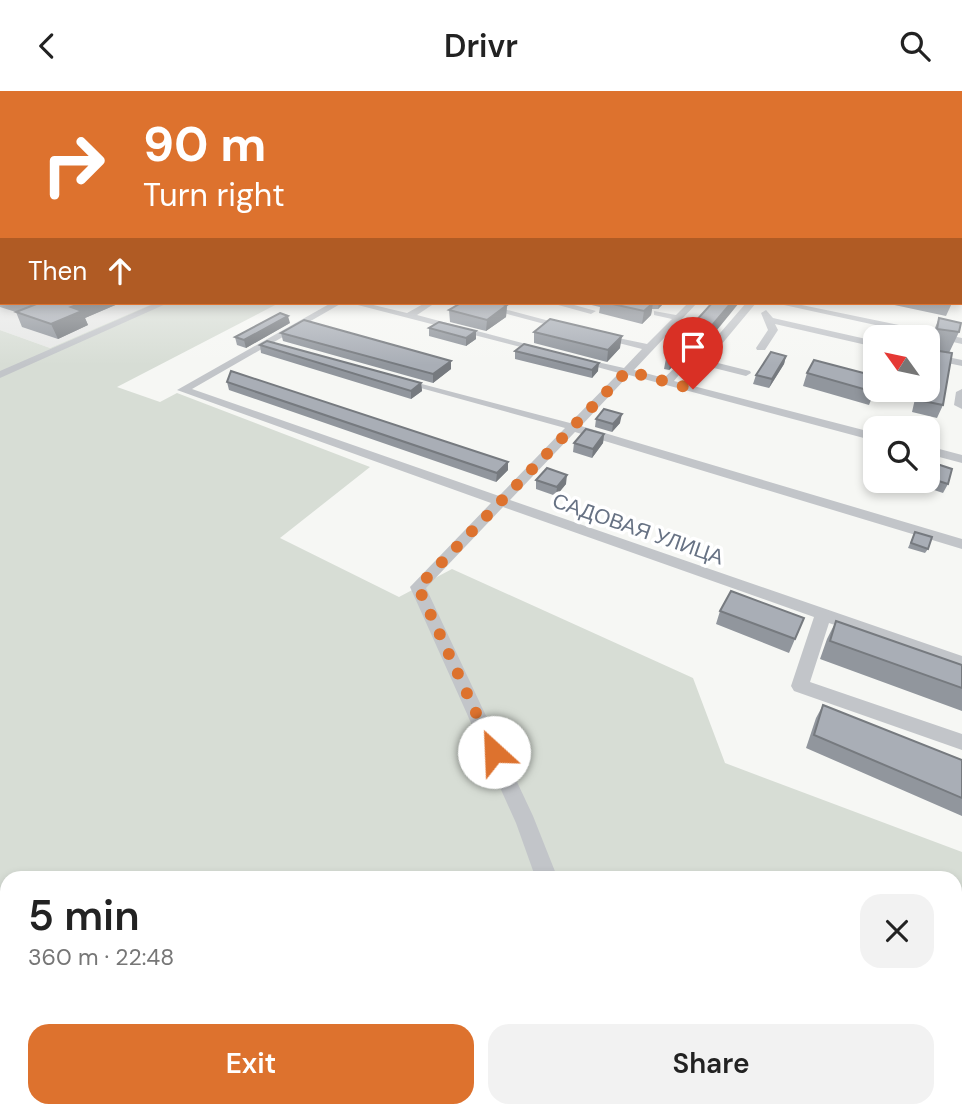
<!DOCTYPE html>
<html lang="en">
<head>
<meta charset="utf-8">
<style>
	:root { --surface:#fff; --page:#f2f2f2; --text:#222; --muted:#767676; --accent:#dd722e }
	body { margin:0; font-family:"DM Sans",sans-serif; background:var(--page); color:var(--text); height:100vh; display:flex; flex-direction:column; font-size:26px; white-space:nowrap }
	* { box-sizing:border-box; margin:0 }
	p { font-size:23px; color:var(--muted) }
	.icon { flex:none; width:38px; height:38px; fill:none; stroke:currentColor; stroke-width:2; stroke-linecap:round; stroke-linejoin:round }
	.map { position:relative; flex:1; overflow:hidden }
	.details { position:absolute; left:0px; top:780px; width:962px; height:247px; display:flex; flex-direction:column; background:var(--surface); border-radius:21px 21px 0 0; box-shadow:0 4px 10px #0003 }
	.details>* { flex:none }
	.hud { position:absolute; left:0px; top:0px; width:962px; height:214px; box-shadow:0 4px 10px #0003; background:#dd722e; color:#fff; overflow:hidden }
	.needle { width:46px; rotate:303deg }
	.controls { position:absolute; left:863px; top:234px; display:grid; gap:14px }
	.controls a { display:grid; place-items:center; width:77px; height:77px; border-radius:14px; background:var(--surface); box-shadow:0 4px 10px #0003; font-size:35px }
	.pin { position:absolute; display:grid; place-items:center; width:60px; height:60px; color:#fff; margin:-72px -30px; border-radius:50% 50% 50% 0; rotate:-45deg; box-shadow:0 0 7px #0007 }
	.pin .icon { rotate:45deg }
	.me { position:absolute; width:77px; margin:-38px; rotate:335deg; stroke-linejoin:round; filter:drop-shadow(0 0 5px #0008) }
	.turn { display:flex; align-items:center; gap:24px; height:147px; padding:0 28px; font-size:32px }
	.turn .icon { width:91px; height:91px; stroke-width:2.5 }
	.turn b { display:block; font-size:49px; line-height:60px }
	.then { display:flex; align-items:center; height:66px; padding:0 28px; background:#0003; gap:14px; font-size:26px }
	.round { display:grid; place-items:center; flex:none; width:74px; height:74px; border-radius:21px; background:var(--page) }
	.overview { display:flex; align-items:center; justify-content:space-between; height:119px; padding:0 28px }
	h1 { font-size:42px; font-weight:600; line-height:52px }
	.cta { display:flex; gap:14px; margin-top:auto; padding:14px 28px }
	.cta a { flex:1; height:80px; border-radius:21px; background:var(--accent); color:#fff; font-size:28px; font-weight:600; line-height:80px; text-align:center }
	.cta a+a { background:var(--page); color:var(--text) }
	header { display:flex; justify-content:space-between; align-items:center; height:91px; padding:0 28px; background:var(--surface); font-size:32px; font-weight:600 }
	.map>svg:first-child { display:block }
	.built { fill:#e7e8e7 }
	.green { fill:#d7ddd5; fill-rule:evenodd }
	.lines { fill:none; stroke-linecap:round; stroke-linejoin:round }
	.minor { fill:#c2c5c9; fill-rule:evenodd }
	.wall { fill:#91969d }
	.shaded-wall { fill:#767a7f }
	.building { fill:#a9aeb6; stroke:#767a7f; stroke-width:2 }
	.route { stroke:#dd722e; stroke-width:12; stroke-dasharray:0 21.6 }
	.labels { text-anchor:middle; stroke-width:7; stroke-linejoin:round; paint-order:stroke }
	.street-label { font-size:21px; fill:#677284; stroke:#fff }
</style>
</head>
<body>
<header><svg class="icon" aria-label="back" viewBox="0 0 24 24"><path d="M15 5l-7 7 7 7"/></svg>Drivr<svg class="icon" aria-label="search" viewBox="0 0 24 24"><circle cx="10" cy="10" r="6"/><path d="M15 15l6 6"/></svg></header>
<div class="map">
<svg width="962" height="1027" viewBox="0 0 962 1027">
	<rect width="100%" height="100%" fill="#f6f7f4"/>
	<path class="built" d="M0,156L2,212H154L50,257L0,239Z"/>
	<path class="green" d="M154,212H279L117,296L160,311L177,302L370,376L280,447L399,506L452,478L693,587L725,672L962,761V1027H0V239L50,257ZM7,788H956V1020H7Z"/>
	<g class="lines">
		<path class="minor" d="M156,212H168L0,287V280Z
			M331,212H342L192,298L499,405L565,337L399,291V287L570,332L619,282L575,270V266L624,277L642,258L599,247V243L647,253L672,228L654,224V220L676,224L688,212H697L634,279L664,287L684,268L706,269L750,280L751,282L746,285L706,275L687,274L674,290L875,342V350L629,284L581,335L962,448V458L575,341L510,409L962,565V579L829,532L810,591L962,643V659L794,600L791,595L814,526L503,416L426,497L533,725L558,788H536L516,732L410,496L491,412L177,299Z
			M350,212H365L407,222L425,212H435L417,224L549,259L544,262Z
			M466,212H481L572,236L567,239Z
			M551,212H567L596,220L591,223Z
			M746,212H756L716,260H708V256Z
			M775,212H792L962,247V253Z
			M766,219L773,227L875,250V256L775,233L778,239L765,259H757L756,257L768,239L761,222Z
			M928,262L962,269V275L928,268Z
			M962,298V318L954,314L956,301Z
			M928,355L962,364V372L928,363Z
			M460,1020H487L485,1027H457Z"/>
	</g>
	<path class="wall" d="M2,195V212H120L85,227L88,234L58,248L22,236L16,221L0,216V196Z
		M583,212H664L658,218H652L651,224L642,233L599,222L600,216Z
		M712,212L695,266L684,265L669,279L664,278L667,262Z
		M885,212H952L946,225Z
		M507,214L506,226L486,240L450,231L449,219Z
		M939,227L959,241L949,262L943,314L937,327L912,321L917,299H928V254Z
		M290,232L246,257L237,254L235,246Z
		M429,237L476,240V248L466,255L429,245Z
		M534,241L620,257L607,271L534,252Z
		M281,242L451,270V278L433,292L283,250Z
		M260,254L421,292L422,300L411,308L261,262Z
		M515,260L598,280L592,287L515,268Z
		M786,265L784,273L769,297L753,293L756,284Z
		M807,282L875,299L869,314L803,295Z
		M227,291L508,379L496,391L229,299Z
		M596,328L620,332L612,341L595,336Z
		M604,343L603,352L592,367L573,361L574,352Z
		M934,372L948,393L943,402L925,396L926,390H928L929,381Z
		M536,389L566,393L556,405L536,398Z
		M915,441L928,458L925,462L908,457Z
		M720,520L804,527L789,562L716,533Z
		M836,530L962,574V620L820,568L827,548Z
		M823,614L962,669V725L806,657L816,627Z"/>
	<path class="shaded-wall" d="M82,212H120L85,227L88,234L58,248L51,233L71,216Z
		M653,212L651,224L642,233L644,220Z
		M659,212H664L658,218Z
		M731,212H739L695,266L699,250Z
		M507,214L506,226L486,240L487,229Z
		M288,225L290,232L246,257L244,249Z
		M476,240V248L466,255V247Z
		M622,245L620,257L607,271L608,259Z
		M687,250L684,265L669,279L672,263Z
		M786,265L784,273L769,297L772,288Z
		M451,270V278L433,292V283Z
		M599,272L598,280L592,287V279Z
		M421,292L422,300L411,308V300Z
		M622,323L620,332L612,341L613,333Z
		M604,343L603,352L592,367L593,358Z
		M508,371V379L496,391L497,382Z
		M567,384L566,393L556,405L557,396Z"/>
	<path class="building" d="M961,130H962V191L961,193Z
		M26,212H82L71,216L82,220L51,233L16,221L34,214Z
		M461,212H497L507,214L487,229L449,219Z
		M608,212H653L644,220Z
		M712,212H731L699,250H687L672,263L667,262Z
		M280,222L288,225L244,249L235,246Z
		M939,227L961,232L959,241L937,238Z
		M550,228L622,245L608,259L534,241Z
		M304,229L451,270L433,283L281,242Z
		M439,231L476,240L466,247L429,237Z
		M267,250L421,292L411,300L260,254Z
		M931,252L933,259L952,262L943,314L918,309L920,299H928V267Z
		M524,253L599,272L592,279L515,260Z
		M771,261L786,265L772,288L756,284Z
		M814,269L875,285L874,301L807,282Z
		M231,280L508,371L497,382L227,291Z
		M604,318L622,323L613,333L596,328Z
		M586,338L604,343L593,358L574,352Z
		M934,372L952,378L948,393L929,387Z
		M547,377L567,384L557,396L536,389Z
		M915,441L932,446L928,458L911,452Z
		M731,500L804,527L795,548L720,520Z
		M836,530L962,574V597L830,550Z
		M823,614L962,669V707L814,644Z"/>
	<linearGradient id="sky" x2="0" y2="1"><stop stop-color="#95badc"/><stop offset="0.47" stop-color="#fbfbfa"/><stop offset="1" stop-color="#fbfbfa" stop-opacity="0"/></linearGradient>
	<rect width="962" height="274" fill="url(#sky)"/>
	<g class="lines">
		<path class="route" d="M494,661L418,496L627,280L693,298"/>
	</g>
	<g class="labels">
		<g class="street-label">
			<text transform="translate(638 438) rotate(19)" y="7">САДОВАЯ УЛИЦА</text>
		</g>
	</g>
</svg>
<div class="controls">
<a><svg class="needle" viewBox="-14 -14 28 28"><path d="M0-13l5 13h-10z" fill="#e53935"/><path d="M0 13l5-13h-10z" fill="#767676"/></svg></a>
<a><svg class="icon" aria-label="search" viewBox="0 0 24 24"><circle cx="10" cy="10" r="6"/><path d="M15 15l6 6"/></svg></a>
</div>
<div class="pin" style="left:693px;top:298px;background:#d93025"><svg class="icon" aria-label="arrive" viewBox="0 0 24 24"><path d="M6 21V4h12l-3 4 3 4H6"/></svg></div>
<svg class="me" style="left:494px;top:661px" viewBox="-20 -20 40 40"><circle r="19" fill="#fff"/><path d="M0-13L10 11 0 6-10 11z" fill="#dd722e"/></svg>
<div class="hud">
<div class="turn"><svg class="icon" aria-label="right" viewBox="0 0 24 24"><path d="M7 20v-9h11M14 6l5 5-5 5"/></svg><div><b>90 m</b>Turn right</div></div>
<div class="then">Then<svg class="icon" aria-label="ahead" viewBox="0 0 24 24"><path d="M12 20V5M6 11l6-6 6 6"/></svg></div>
</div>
<section class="details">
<div class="overview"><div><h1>5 min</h1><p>360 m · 22:48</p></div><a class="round"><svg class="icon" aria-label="close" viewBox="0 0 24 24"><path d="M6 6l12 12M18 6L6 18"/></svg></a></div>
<div class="cta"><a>Exit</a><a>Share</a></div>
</section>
</div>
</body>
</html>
